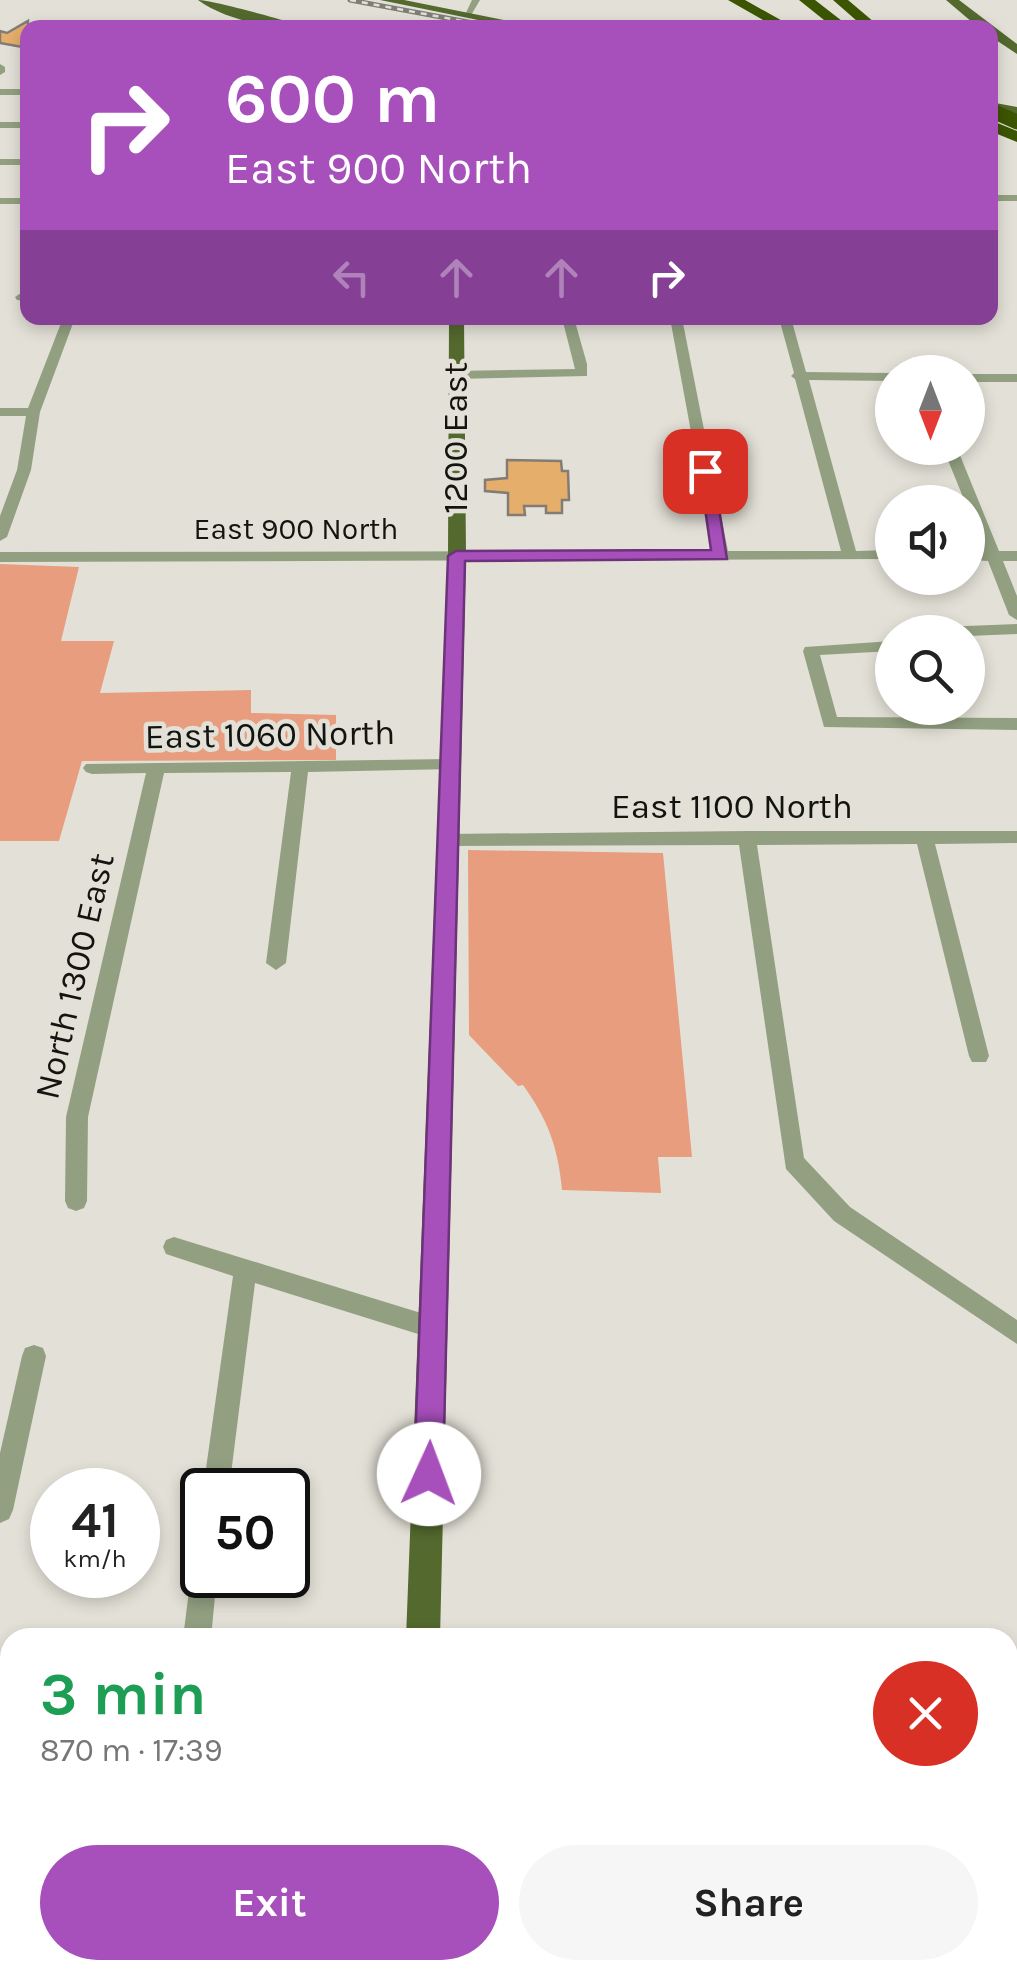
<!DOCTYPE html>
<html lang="en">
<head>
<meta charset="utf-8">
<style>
	:root { --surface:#fff; --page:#f6f6f6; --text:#222; --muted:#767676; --accent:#a74fbb }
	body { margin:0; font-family:Karla,sans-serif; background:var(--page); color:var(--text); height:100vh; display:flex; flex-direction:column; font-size:38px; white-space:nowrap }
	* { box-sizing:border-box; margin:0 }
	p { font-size:32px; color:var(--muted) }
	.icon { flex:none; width:55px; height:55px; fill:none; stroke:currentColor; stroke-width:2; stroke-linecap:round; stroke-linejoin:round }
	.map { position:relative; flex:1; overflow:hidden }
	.side { position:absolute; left:0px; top:1628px; width:1018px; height:352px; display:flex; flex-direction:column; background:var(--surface); border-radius:30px 30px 0 0; box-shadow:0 5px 15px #0003 }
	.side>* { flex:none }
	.hud { position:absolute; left:20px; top:20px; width:978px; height:305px; border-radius:20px; box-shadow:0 5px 15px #0003; background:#a74fbb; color:#fff; overflow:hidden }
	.needle { width:65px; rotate:180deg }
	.tools { position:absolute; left:875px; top:355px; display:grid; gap:20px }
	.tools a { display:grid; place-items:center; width:110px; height:110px; border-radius:50%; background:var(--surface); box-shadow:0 5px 15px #0003; font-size:50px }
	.speed { position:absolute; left:30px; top:1468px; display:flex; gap:20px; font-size:50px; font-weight:700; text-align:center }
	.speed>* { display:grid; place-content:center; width:130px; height:130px; border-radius:50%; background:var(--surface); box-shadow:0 5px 15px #0003; line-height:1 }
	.speed small { font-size:25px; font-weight:400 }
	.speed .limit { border:5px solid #111; border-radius:15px; background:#fff; color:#111 }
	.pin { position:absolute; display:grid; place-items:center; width:85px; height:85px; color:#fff; margin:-42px; border-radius:20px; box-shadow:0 5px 15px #0006 }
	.me { position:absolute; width:110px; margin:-55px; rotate:2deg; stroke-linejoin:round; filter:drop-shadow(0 0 8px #0008) }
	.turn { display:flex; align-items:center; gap:35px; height:210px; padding:0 40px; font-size:45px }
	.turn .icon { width:130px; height:130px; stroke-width:2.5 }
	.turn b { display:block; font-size:70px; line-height:85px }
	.lanes { display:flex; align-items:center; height:95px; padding:0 40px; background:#0003; justify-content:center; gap:50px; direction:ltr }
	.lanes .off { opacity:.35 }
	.round { display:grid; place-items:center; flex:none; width:105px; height:105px; border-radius:52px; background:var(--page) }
	.head { display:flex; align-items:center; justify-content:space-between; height:170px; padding:0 40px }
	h1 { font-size:60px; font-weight:700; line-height:75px; color:#1e9e55 }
	.action { display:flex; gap:20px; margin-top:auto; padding:20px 40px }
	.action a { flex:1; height:115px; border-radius:60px; background:var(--accent); color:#fff; font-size:40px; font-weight:700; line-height:115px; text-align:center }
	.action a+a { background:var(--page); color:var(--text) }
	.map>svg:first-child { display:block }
	.green { fill:#e79d7e }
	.building { fill:#e5ae6b; stroke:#837c75; stroke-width:2.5 }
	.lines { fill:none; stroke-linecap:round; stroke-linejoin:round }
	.minor { fill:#92a081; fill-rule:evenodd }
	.major { fill:#53692e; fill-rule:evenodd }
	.highway { fill:#3c5502; fill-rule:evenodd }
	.rail-casing { stroke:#7e7d76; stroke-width:5 }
	.rail { stroke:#e3e1d7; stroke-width:2.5; stroke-dasharray:6; stroke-linecap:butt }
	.highway-bridge { stroke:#3c5502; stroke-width:15 }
	.route { fill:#a74fbb; stroke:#6d337a; stroke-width:2.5 }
	.labels { text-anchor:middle; stroke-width:9; stroke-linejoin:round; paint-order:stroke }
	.far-street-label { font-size:30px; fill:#13130f; stroke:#e3e1d7 }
	.street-label { font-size:35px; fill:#13130f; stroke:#e3e1d7 }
</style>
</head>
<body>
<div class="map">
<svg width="1017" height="1979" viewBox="0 0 1017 1979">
	<rect width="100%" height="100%" fill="#e3e1d7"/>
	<path class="green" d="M0,564L79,567L61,641H114L100,693L251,690V713L336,715V760L82,761L59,841H0Z
		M468,850L663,853L692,1157H658L661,1193L562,1190C558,1147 548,1120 523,1085L518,1086L469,1035Z"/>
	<path class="building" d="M28,21V48L0,43V31L7,33Z
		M507,460L561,461L562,471H568L569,500H562V513H546V506H524L525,515H508V493L485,491V480L507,478Z"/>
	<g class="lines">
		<path class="minor" d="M472,0H480L470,17H464Z
			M747,22L750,23L752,28H743Z
			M0,64L5,67V72L0,75Z
			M0,89H28V95H0Z
			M0,122H28V128H0Z
			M0,159H28V165H0Z
			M990,195H1017V201H990Z
			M0,198H28V204H0Z
			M21,293H28V301L17,300L15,297Z
			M63,318H75L40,412L31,470L7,537L0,541V516L17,470L26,416H0V408H28Z
			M562,318H574L587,364V376L454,379L447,375L454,371L575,369Z
			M670,318H682L728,551H841L795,379L791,376L794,373L779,318H791L806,372L892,373V381L809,380L856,551L892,550V559L0,562V552L713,551Z
			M968,374H1017V382H968Z
			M943,448H957L999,551H1017V561H1003L1017,596V620L1009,615L988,561L968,560V552L984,551L968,502H965Z
			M1017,624V634L968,636V632H933L941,627Z
			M892,641V651L820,655L837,717L1017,718V730L824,727L803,651L805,647Z
			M448,759L457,765L454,769L308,772L286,963L276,970L266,963L291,772L164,773L88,1117L87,1201L84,1208L76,1211L68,1208L65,1201L66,1117L146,773L92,774L86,772L83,768L86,764Z
			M747,831H1017V843L935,844L989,1056L986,1062H972L969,1056L917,844L757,845L804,1158L850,1207L1017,1320V1344L834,1221L786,1169L739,845L447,846L438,840L447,834Z
			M174,1237L434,1317L442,1320L446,1328L442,1336L434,1339L255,1283L229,1490H203L233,1276L166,1254L163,1247L166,1240Z
			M34,1345L43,1348L46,1356L13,1510L9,1519L0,1523V1453L22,1356L25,1348Z
			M202,1562V1575H217L211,1638H183L191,1575L195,1566Z
			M698,1970H728L730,1979H698Z
			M909,1970H942L946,1979H912Z"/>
		<path class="major" d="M198,0C211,0 294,22 306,28C271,28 227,21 198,0Z
			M380,0H404L544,28H517Z
			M946,0H959L1017,44V54L990,36V28H979Z
			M990,102L1017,107V115L990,110Z
			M449,318H464L466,556L440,1638H406L448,556Z
			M390,1970H428V1979H390Z"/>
		<path class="highway" d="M728,0H745L795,28H777Z
			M799,0H815L851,28H834Z
			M833,0H848L881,28H865Z
			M990,120L1017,131V142L990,131Z"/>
		<defs>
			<path id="rail" d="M350,0L500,28
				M990,117L1017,122"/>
		</defs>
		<use href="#rail" class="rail-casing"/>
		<use href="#rail" class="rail"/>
		<path class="highway-bridge" d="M990,110L1017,122"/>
	</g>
	<path class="route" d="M699,467L713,471L727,559L465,561L443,1474L439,1483L429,1488L419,1483L414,1474L448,556L456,551L711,550Z"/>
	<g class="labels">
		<g class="far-street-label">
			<text x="296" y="539">East 900 North</text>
		</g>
		<g class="street-label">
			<text transform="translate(455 438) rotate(-90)" y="12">1200 East</text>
			<text transform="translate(270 734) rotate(-1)" y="12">East 1060 North</text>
			<text x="732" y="818">East 1100 North</text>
			<text transform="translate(74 976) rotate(-77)" y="12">North 1300 East</text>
		</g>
	</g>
</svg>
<div class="tools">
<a><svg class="needle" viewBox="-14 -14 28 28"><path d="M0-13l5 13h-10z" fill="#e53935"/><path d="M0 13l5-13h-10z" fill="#767676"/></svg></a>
<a><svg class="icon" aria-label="sound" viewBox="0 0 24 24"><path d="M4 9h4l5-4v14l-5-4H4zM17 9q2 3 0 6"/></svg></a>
<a><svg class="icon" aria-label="search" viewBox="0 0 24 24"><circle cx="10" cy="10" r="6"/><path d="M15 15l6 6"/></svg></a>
</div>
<div class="speed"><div>41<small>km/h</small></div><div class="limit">50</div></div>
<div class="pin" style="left:705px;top:471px;background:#d93025"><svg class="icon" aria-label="arrive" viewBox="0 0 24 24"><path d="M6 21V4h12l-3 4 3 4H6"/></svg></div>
<svg class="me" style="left:429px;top:1474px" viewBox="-20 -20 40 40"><circle r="19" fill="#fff"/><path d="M0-13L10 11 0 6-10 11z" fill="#a74fbb"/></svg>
<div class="hud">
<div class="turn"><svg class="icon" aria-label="right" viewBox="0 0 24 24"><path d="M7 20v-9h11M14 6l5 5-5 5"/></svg><div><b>600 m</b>East 900 North</div></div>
<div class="lanes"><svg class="icon off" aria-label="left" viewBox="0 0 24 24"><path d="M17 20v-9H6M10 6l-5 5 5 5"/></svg><svg class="icon off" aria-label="ahead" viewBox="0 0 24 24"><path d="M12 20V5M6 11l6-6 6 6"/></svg><svg class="icon off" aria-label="ahead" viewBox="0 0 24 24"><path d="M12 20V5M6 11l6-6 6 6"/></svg><svg class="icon" aria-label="right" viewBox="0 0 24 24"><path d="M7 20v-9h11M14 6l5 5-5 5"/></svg></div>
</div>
<section class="side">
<div class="head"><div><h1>3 min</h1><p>870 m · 17:39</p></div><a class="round" style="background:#d93025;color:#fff"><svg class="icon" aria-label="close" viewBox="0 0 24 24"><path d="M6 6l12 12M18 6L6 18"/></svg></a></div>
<div class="action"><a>Exit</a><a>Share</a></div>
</section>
</div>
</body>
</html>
